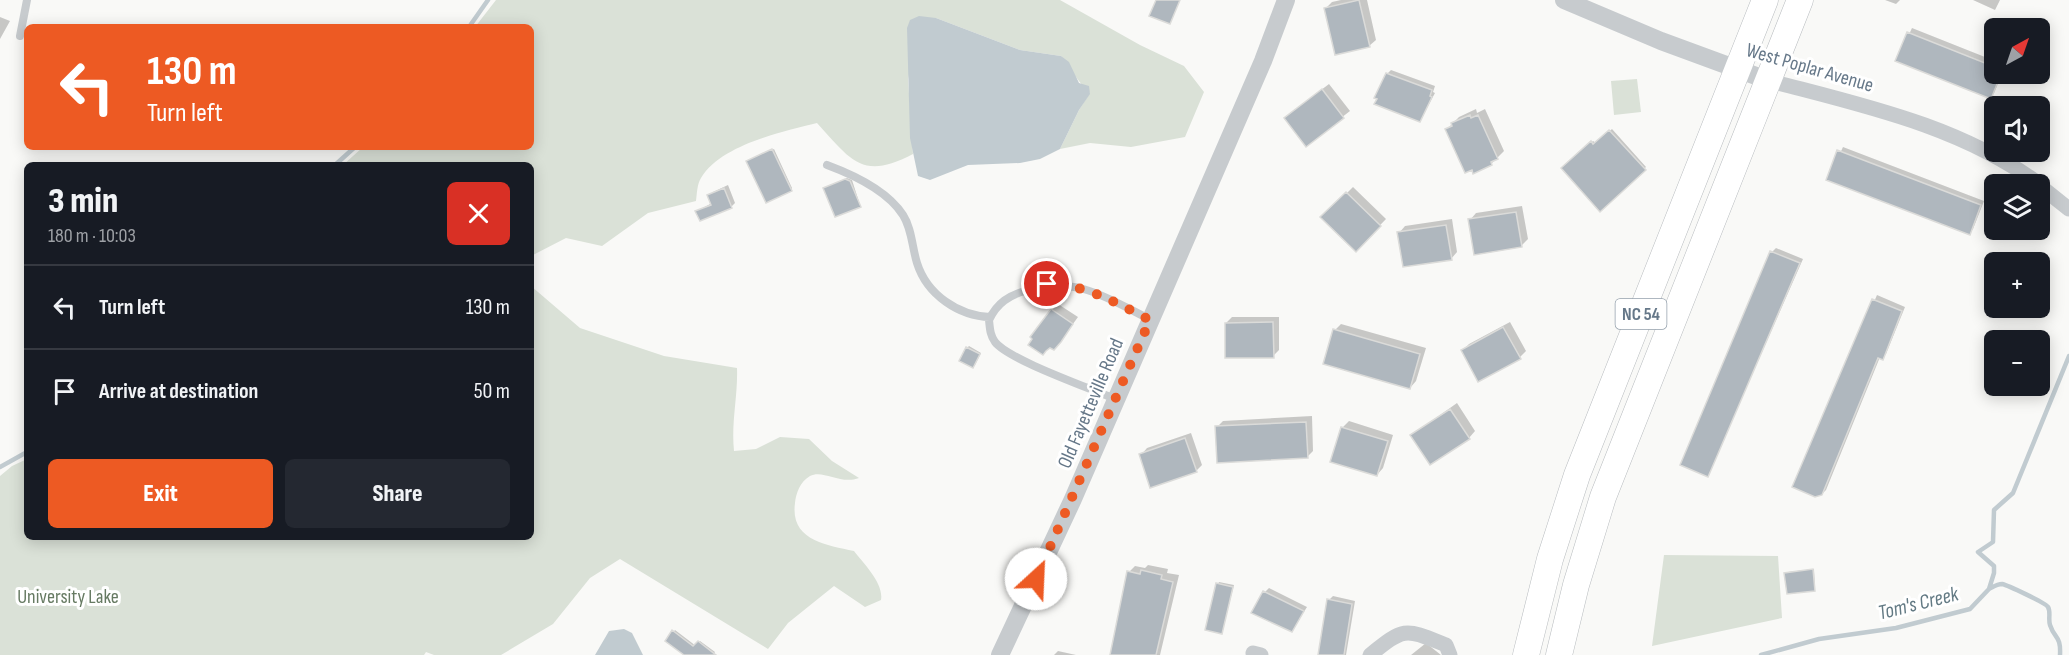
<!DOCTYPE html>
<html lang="en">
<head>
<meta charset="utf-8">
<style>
	:root { --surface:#171b24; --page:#242831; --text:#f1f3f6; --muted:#9ea1a6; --line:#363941; --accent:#ed5a23 }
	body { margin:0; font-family:"Sofia Sans Condensed",sans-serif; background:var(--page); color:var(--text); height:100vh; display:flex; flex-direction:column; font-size:22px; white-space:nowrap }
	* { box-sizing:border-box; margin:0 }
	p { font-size:20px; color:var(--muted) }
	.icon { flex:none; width:33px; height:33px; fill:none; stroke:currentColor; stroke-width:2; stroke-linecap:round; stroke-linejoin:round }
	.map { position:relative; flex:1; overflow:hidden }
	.panel { position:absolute; left:24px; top:162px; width:510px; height:378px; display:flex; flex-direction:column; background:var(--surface); border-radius:9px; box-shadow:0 3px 15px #0003 }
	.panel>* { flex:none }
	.guide { position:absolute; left:24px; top:24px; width:510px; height:126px; border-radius:9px; box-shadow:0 3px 15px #0003; background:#ed5a23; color:#fff; overflow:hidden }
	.needle { width:39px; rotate:40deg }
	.fabs { position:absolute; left:1984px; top:18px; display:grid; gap:12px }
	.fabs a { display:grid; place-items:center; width:66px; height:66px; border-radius:9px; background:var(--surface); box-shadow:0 3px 15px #0003; font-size:30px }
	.pin { position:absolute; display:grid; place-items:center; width:51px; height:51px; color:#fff; margin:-26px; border:3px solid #fff; border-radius:50%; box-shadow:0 2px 6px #0007 }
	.me { position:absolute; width:66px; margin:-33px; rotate:25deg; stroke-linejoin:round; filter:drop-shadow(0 0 4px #0008) }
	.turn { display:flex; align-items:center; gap:21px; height:126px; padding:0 24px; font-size:27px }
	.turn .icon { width:78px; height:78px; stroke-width:2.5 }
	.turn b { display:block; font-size:42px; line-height:51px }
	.round { display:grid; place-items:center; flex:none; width:63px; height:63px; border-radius:9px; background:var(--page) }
	.overview { display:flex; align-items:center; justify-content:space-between; height:102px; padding:0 24px }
	h1 { font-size:36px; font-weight:800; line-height:45px }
	.action { display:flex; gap:12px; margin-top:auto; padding:12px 24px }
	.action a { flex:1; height:69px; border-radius:9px; background:var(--accent); color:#fff; font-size:24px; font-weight:800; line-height:69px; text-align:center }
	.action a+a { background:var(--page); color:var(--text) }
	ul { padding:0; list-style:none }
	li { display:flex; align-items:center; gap:18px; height:84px; padding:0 24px; border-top:2px solid var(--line) }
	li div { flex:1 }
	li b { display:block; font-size:22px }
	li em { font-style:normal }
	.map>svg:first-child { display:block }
	.green { fill:#dae1d7 }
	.water { fill:#c1cbd0 }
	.shadow { fill:#0003 }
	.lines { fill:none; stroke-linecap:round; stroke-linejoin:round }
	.stream { stroke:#c1cbd0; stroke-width:4.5 }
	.building { fill:#afb7be; stroke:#dbdbd9; stroke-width:1.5 }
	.trunk-casing { stroke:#b9bdc0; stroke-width:27 }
	.service { stroke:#c7cbce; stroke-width:8 }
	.minor { stroke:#c7cbce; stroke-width:15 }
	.tertiary { stroke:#c7cbce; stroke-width:18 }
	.trunk { stroke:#fff; stroke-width:26 }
	.route { stroke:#ed5a23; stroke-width:10; stroke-dasharray:0 18 }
	.labels { text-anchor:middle; stroke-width:6; stroke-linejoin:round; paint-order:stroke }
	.shield { fill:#fff; stroke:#94a0ac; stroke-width:1.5 }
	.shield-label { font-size:18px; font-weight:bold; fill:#667889 }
	.street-label { font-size:20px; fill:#667889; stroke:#fff }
	.park-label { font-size:20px; fill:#667a62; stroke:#fff }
	.water-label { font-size:21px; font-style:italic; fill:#637a84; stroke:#fff }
</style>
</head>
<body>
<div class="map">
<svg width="2069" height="655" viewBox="0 0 2069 655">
	<rect width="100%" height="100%" fill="#f9f9f7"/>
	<path class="green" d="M496,0H1060L1140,45L1184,66L1204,92L1185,137L1131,147L1090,143L1060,149L1079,110L1090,93C1078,83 1072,69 1061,56L1020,50L936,18L910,69L908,79L913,154C862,181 851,160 817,123C781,132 721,145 701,178C697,184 697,194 696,201L648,213L602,246L566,238L533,255L531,281V165H343L363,147H531V27H475Z
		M1637,79L1641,112L1614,115L1611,81Z
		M531,286L580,328L664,356L737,368C738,396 731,422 734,451L756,449L780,437L809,439L832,461L859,478C840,485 823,469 810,476C800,482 796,493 795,503C790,540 825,545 854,551C863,563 884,583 881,600L865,607L834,586L788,623L768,649L620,559L590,578L553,624L501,655H434L426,652L424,655H0V476L12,466L27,459V537H531Z
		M1664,555L1778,556L1782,618L1652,646Z"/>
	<path class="water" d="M919,16L936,18L1020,50L1061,56L1069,62L1079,83L1089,86L1090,94L1079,110L1060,149L1040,159L1020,163L968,165L930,180L918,176L910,138L907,28L910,20Z
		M624,629L632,633L643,655H595L609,631Z"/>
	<path class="shadow" d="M1341,0H1367L1376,40L1369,46L1326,8L1332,2Z
		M1885,0H1900L1896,4Z
		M1973,0H2000L1995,10Z
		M0,17L10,21L0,39Z
		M1912,28L1995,61V74H2002L1994,93L1990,97L1897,60Z
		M1391,70L1435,86L1433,92L1435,93L1420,121L1387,74Z
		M1329,84L1350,111L1306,145L1292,112Z
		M1476,109L1477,113L1485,109L1504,151L1491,164L1447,129L1459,117Z
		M1612,129L1646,167L1600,209L1563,168L1593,141L1596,143Z
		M1843,147L1984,201L1973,229L1969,233L1828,179Z
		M774,149L792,188L791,190L750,160Z
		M847,178L852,180L860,205L824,188Z
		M728,185L735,203L731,207L697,211L712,203L709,196L713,192Z
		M1353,187L1386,219L1356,250L1323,217Z
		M1522,206L1528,239L1521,246L1470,220L1476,213Z
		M1452,219L1457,252L1451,259L1399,233L1405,226Z
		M1776,248L1803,259L1708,475L1772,252Z
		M1877,295L1905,307L1886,354L1880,357L1826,490L1822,494L1794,486Z
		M1058,304L1078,317L1060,342L1052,310Z
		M1232,317H1279V350L1273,356L1226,323Z
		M1510,322L1526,351L1520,357L1463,350L1469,344Z
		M1341,324L1426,348L1416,381L1410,388L1335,330Z
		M969,346L981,353L975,365L967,348Z
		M1457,403L1475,431L1469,438L1412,435Z
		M1312,416L1313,451L1307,457L1217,427L1223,421Z
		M1349,421L1393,435L1383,468L1377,475L1342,428Z
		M1191,433L1202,465L1196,471L1141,455L1147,448Z
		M1148,565L1168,569L1167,573L1179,575L1160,655H1111L1129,572L1135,566L1145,568Z
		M1814,569L1815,589L1786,574L1788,572Z
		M1219,582L1234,585L1222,632L1218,584Z
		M1269,588L1307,607L1295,626L1265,592Z
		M1333,596L1355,601L1346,655H1327L1329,600Z
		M675,630L696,646L700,641L715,652L713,655H686L667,640Z
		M1426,643L1441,655H1411Z
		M1058,651L1076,655H1054Z"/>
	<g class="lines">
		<path class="stream" d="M469,27L488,0
			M335,165L355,147
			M0,467L27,452
			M1989,589C1993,587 1997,584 2002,584C2007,585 2046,603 2048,607C2051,612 2048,619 2050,625C2055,640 2061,635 2060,655
			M1761,655L1819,639L1896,628L1970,609L1989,589L1994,573V566L1978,552L1993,542L1994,510L2013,493L2069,356"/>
	</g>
	<path class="building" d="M1156,0H1180L1170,24L1149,16Z
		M1359,0L1370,47L1335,55L1324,8Z
		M1907,32L1995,67V74H2001L1991,99L1895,61Z
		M1386,73L1432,90L1430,96L1432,97L1420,122L1374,104L1377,99L1374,98Z
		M1322,89L1344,118L1306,147L1284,118Z
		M1470,115L1471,118L1478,115L1498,159L1491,162L1492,165L1473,174L1472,170L1465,173L1445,129L1452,126L1451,123Z
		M1609,130L1646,170L1600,212L1561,168L1591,141L1593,144Z
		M772,149L792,191L766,203L746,161Z
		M1837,150L1981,205L1970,235L1826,180Z
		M845,179L850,181L861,207L835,217L823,188Z
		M724,188L732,208L700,221L695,211L711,205L707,195Z
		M1346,192L1381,226L1356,252L1320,217Z
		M1516,212L1522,247L1474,255L1468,219Z
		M1446,225L1452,260L1403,267L1397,232Z
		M1770,251L1800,263L1708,477L1680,465Z
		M1872,299L1902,311L1883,360L1878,358L1822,495L1815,497L1792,487Z
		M1051,309L1073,324L1061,342L1054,350L1050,348L1046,351L1043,355L1028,345L1032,339L1030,337Z
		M1273,322L1274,358H1225V323Z
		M1503,327L1521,359L1478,382L1461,350Z
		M1333,329L1420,354L1410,389L1323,364Z
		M966,347L980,354L973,368L959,361Z
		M1450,409L1470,439L1430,465L1410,435Z
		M1306,422L1308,458L1217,463L1215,426Z
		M1341,427L1388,441L1377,476L1330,462Z
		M1185,438L1197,472L1150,488L1139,454Z
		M1813,569L1815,591L1787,594L1784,573Z
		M1141,570L1162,575L1161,579L1173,582L1156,655H1110L1127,571L1140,574Z
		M1216,583L1233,587L1222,634L1205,630Z
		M1263,591L1304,611L1292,632L1251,613Z
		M1327,599L1352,604L1344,655H1318Z
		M672,630L693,646L698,641L716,655H684L665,641Z"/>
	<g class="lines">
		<defs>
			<path id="trunk" d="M1526,655L1550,559L1577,475L1765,0
				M1559,655L1576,585L1603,497L1800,0"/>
		</defs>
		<use href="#trunk" class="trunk-casing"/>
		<path class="service" d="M20,36L27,0
			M827,165C854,175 887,190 903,215C912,229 912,247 917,263C927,295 959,316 990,317
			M1115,399C1090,388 1009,360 995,342C990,335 990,329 989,320C997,303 1009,295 1028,290C1075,275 1109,299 1151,320"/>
		<path class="minor" d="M1767,80C1861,105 1959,125 2039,184
			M2040,186L2069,209
			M1253,653L1261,655
			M1370,655C1405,627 1404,628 1446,645L1450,655"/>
		<path class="tertiary" d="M1564,0L1661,41L1767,80
			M1000,655L1073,499L1263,61L1286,0"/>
		<use href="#trunk" class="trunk"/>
	</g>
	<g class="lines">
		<path class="route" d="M1036,579L1150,320C1116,303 1085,284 1047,284"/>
	</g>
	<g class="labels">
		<rect class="shield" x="1615.5" y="299" width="51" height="30" rx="4.5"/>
		<g class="shield-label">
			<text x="1641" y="320">NC 54</text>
		</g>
		<g class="street-label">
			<text transform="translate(1810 67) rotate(16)" y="7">West Poplar Avenue</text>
			<text transform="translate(1090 403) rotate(-67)" y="7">Old Fayetteville Road</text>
		</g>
		<g class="park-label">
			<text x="68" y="603">University Lake</text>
		</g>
		<g class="water-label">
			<text transform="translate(1918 603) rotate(-14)" y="7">Tom's Creek</text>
		</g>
	</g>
</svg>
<div class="fabs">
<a><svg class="needle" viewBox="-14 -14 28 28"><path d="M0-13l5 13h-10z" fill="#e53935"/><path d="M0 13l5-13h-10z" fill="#9ea1a6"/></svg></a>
<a><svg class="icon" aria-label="sound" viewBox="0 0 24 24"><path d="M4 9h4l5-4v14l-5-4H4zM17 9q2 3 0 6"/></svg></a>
<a><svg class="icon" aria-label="layers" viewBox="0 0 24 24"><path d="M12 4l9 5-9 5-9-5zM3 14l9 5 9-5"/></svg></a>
<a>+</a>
<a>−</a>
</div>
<div class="pin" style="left:1047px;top:284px;background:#d93025"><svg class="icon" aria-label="arrive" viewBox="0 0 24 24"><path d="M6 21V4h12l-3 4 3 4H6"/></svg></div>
<svg class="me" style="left:1036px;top:579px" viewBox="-20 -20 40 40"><circle r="19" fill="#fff"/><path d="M0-13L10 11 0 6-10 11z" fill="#ed5a23"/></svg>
<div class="guide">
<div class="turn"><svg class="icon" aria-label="left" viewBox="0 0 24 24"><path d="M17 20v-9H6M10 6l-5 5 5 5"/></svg><div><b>130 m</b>Turn left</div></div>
</div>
<section class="panel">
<div class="overview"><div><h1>3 min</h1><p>180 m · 10:03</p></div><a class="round" style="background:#d93025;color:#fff"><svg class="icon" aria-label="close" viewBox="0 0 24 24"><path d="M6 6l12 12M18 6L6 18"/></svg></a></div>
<ul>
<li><svg class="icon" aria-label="left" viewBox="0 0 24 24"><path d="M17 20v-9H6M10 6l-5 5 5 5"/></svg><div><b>Turn left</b></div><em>130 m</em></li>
<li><svg class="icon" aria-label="arrive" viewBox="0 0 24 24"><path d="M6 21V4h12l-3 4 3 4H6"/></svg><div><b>Arrive at destination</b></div><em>50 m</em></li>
</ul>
<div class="action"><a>Exit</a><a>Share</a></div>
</section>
</div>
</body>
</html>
